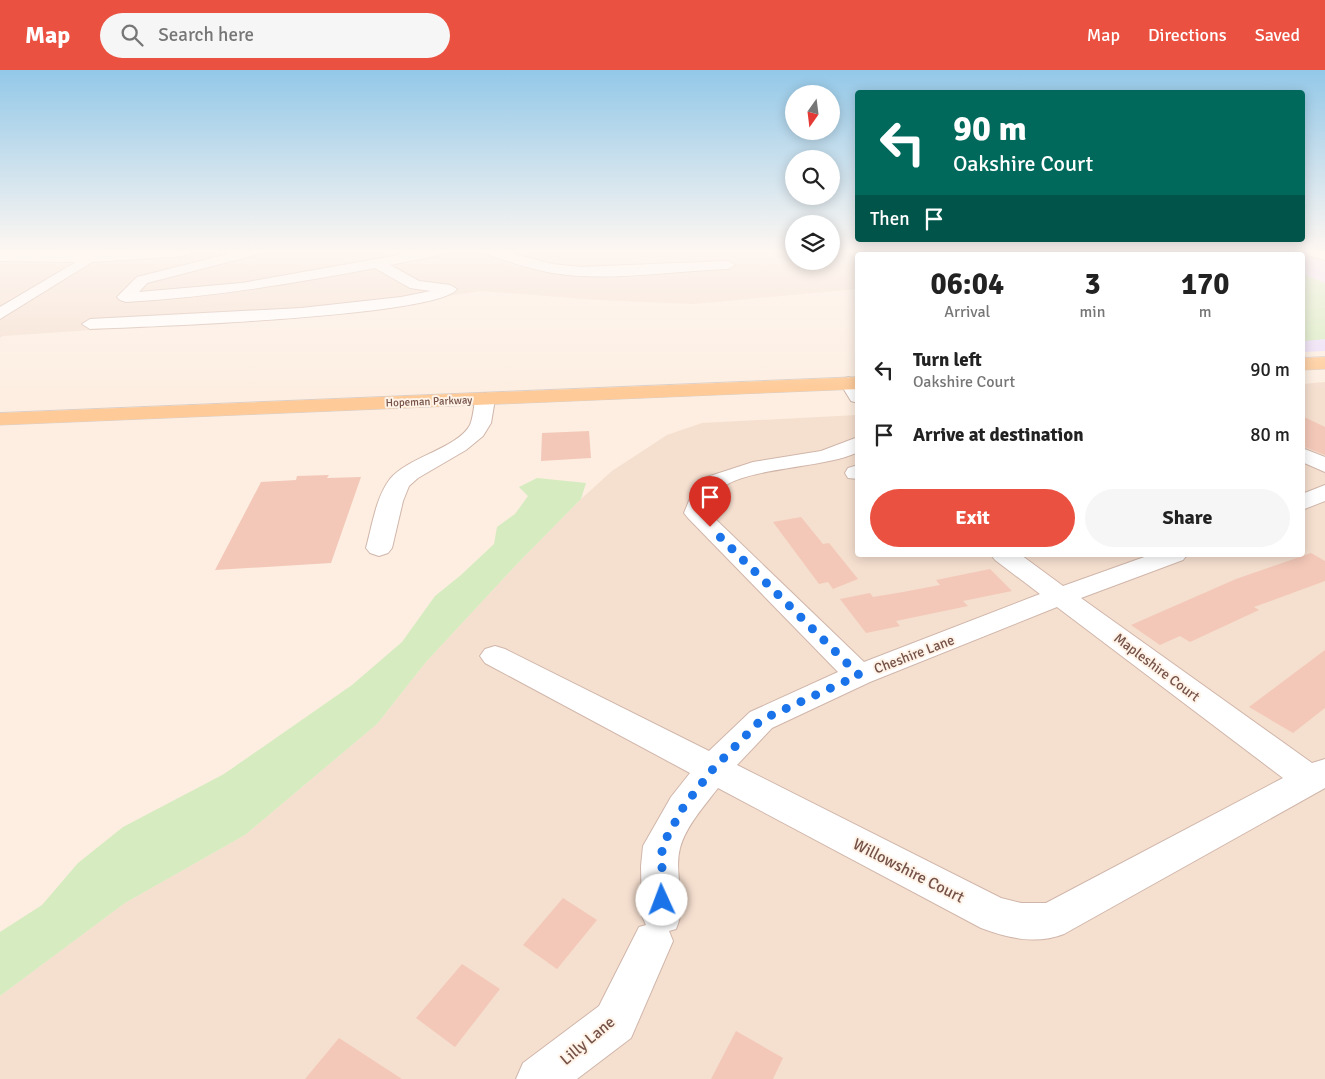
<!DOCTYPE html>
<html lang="en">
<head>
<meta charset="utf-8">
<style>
	:root { --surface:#fff; --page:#f6f6f6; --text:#222; --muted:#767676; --accent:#eb5141 }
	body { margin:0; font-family:Signika,sans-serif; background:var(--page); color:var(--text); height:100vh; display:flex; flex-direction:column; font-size:19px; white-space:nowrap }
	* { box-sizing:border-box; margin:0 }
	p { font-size:16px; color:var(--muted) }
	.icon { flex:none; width:28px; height:28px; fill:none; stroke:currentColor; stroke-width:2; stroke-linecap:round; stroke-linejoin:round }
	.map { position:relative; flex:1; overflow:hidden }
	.details { position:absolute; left:855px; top:182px; width:450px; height:305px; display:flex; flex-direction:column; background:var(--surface); border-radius:5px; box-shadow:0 2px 12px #0003 }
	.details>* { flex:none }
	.guide { position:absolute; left:855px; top:20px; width:450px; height:152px; border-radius:5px; box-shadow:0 2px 12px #0003; background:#00695c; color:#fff; overflow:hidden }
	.needle { width:32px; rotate:194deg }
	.fabs { position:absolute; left:785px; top:15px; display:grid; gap:10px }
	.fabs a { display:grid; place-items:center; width:55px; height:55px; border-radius:50%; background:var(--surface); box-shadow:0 2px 12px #0003; font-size:25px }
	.pin { position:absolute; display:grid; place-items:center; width:42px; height:42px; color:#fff; margin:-51px -21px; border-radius:50% 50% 50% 0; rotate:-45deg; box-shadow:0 0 5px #0007 }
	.pin .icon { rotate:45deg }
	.me { position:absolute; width:55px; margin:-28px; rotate:358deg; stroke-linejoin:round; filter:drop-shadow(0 0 4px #0008) }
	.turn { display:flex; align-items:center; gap:18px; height:105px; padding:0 15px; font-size:22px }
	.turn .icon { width:65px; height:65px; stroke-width:2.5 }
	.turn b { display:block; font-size:35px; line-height:42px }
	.then { display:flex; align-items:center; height:48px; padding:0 15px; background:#0003; gap:10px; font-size:19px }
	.eta { display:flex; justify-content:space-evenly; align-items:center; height:85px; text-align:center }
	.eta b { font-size:30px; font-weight:700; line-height:35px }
	.primary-button { display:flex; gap:10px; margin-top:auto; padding:10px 15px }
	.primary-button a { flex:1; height:58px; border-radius:30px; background:var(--accent); color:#fff; font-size:20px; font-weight:700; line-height:58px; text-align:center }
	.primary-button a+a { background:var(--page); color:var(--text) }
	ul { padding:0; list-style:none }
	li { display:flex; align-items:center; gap:15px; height:65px; padding:0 15px }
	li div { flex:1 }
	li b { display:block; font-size:19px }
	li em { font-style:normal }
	header { display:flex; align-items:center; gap:30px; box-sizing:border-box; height:70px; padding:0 25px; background:var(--accent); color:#fff }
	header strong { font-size:24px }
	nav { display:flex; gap:28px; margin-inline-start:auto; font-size:18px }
	.search { width:350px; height:45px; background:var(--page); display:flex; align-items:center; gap:12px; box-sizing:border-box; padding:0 18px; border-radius:28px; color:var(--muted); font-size:19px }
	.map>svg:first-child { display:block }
	.residential { fill:#f5dfcf }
	.education { fill:#ebdef9 }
	.green { fill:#d6ebbf }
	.building { fill:#f3c8b8 }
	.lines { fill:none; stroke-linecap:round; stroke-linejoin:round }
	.minor-casing { stroke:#d0b6aa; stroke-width:2 }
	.major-casing { stroke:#d8cecb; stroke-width:1 }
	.minor { fill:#fff; fill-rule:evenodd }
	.major { fill:#feca97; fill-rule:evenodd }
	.route { stroke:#1a73e8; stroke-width:9; stroke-dasharray:0 16.2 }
	.labels { text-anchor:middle; stroke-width:4; stroke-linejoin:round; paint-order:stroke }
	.far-street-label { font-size:11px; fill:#755147; stroke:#fff3e8 }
	.street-label { font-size:14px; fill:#755147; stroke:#fff3e8 }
	.near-street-label { font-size:16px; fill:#755147; stroke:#fff3e8 }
</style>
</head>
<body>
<header>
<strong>Map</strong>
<div class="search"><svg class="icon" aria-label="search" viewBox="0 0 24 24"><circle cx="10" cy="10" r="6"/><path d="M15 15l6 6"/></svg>Search here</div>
<nav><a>Map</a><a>Directions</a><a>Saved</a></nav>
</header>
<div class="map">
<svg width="1325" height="1009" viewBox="0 0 1325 1009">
	<rect width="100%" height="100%" fill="#fdeee1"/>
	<path class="residential" d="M0,182H794V191H831V182H850L857,188V219L694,234L597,230L481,221L330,244L3,266L0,268Z
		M1325,312V1009H0V926L125,833L245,765L377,654L426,592L517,494L581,429L612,401L667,365L702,353L857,345L858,485H1302L1303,314Z"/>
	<path class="education" d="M1060,182H1325V281L1303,282L1302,185H1065Z"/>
	<path class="green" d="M1303,204L1325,213V269L1303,271Z
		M537,408L586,413L581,429L517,494L426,592L377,654L245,765L125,833L0,926V862L42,835L78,793L123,757L224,704L352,615L402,572L435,526L461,505L494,474L497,457L515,444L528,426L519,417Z"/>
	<path class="building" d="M1302,346L1325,357V385L1302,376Z
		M589,361L591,388L541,391L542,363Z
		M329,405L327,408L361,407L331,493L215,500L261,412L296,410L297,406Z
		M801,447L823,474L829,473L858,509L833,519L828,512L819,514L773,452Z
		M1311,483L1325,491V511L1254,537L1259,540L1190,572L1180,566L1160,575L1131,555L1236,509Z
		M990,499L1012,521L963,531L968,536L896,551L900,556L866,563L840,529L870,523L873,527L903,522L940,515L936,510Z
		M1325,580V638L1293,663L1249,637Z
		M563,828L597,850L557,899L523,875Z
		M462,894L500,919L455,977L416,948Z
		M736,961L783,988L773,1009H711Z
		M339,968L402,1009H305Z"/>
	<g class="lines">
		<defs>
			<path id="minor" d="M130,182H189L182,186L92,192L0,249V237L76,192L0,191V183L97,184Z
				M236,182H257L255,185L147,213L139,222L242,213L416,182H442L440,185L390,195L419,211L450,215L457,219C438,247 138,257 90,259L82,254L90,249L301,238L401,227L431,221L410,218L375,198C292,214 210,227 126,232L120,230L117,227L137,207Z
				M487,182H506L552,194L581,197L728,191L735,195L728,199C670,201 610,212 552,203C530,199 510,192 489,185Z
				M1306,182H1325V190L1308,185Z
				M849,307L858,312V333L851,331L840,313L842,309Z
				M485,323L492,325L495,329L491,353L483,366L466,380L418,408L409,416L403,431L392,478L388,483L379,486L370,483L366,478C372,456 376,427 390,409C408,387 458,378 470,355C473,348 474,337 475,329L478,325Z
				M858,367V382C822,400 737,396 715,424C711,428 710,436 708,442L864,592L1040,524L995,490L991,485H1021L1063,516L1150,485H1187L1183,490L1081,528L1312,693L1325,689V718L1064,864C1036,875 1008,868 981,858L718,718C705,735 686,756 680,778C673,805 688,833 676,859L669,861L673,871L631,968L577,1009H516L523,993L599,936L639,857L646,855L642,846L641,796L643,776L671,727L690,703L485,593L480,586L485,579L495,576L505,579L709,681L750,642L838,602L688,448L684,443L693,421L707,407L753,392L821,381ZM1057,537L1283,708L1046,833H1021L1001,828L737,695L772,658L870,612Z
				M1302,378L1325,387V402L1302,392Z
				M858,395V409L848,408L845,403L848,398Z
				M1325,415V431L1302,440V424Z"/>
			<path id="major" d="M1325,287V299L1302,300V288Z
				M858,307V319L0,355V343Z"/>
		</defs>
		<use href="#minor" class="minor-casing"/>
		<use href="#major" class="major-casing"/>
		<use href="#minor" class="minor"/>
		<use href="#major" class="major"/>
	</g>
	<linearGradient id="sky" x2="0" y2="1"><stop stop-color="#93c8e8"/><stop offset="0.56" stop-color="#fef7f2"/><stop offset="1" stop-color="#fef7f2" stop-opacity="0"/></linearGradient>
	<rect width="1325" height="323" fill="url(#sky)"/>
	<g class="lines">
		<path class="route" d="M662,830V776L684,736L713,699L761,650L859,605L710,457"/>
	</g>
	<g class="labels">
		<g class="far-street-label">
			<text transform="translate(429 331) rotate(-2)" y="4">Hopeman Parkway</text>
		</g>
		<g class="street-label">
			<text transform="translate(914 584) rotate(-21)" y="5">Cheshire Lane</text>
			<text transform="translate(1157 597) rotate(37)" y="5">Mapleshire Court</text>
		</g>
		<g class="near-street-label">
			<text transform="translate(909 800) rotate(27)" y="6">Willowshire Court</text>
			<text transform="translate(587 970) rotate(-40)" y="6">Lilly Lane</text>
		</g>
	</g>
</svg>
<div class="fabs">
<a><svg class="needle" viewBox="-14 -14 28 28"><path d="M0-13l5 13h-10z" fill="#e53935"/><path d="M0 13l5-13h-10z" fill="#767676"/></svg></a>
<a><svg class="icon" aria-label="search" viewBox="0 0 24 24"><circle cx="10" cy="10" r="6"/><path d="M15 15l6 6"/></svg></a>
<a><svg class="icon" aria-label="layers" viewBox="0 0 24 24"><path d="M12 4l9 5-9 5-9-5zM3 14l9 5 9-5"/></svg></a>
</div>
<div class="pin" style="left:710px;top:457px;background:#d93025"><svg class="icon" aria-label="arrive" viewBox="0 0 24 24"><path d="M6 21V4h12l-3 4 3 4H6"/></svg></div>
<svg class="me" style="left:662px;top:830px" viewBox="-20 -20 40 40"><circle r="19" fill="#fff"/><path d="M0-13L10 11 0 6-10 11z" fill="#1a73e8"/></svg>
<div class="guide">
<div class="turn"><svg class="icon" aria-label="left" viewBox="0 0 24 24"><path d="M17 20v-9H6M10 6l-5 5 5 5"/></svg><div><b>90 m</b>Oakshire Court</div></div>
<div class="then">Then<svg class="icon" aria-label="arrive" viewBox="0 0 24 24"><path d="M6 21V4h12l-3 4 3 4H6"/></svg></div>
</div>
<section class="details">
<div class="eta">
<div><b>06:04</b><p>Arrival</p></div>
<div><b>3</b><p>min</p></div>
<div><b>170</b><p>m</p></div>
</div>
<ul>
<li><svg class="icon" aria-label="left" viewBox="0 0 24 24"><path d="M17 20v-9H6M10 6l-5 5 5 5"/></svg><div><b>Turn left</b><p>Oakshire Court</p></div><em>90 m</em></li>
<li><svg class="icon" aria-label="arrive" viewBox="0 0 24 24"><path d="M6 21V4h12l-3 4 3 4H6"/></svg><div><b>Arrive at destination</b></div><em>80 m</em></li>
</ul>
<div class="primary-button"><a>Exit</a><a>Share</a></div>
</section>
</div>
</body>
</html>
